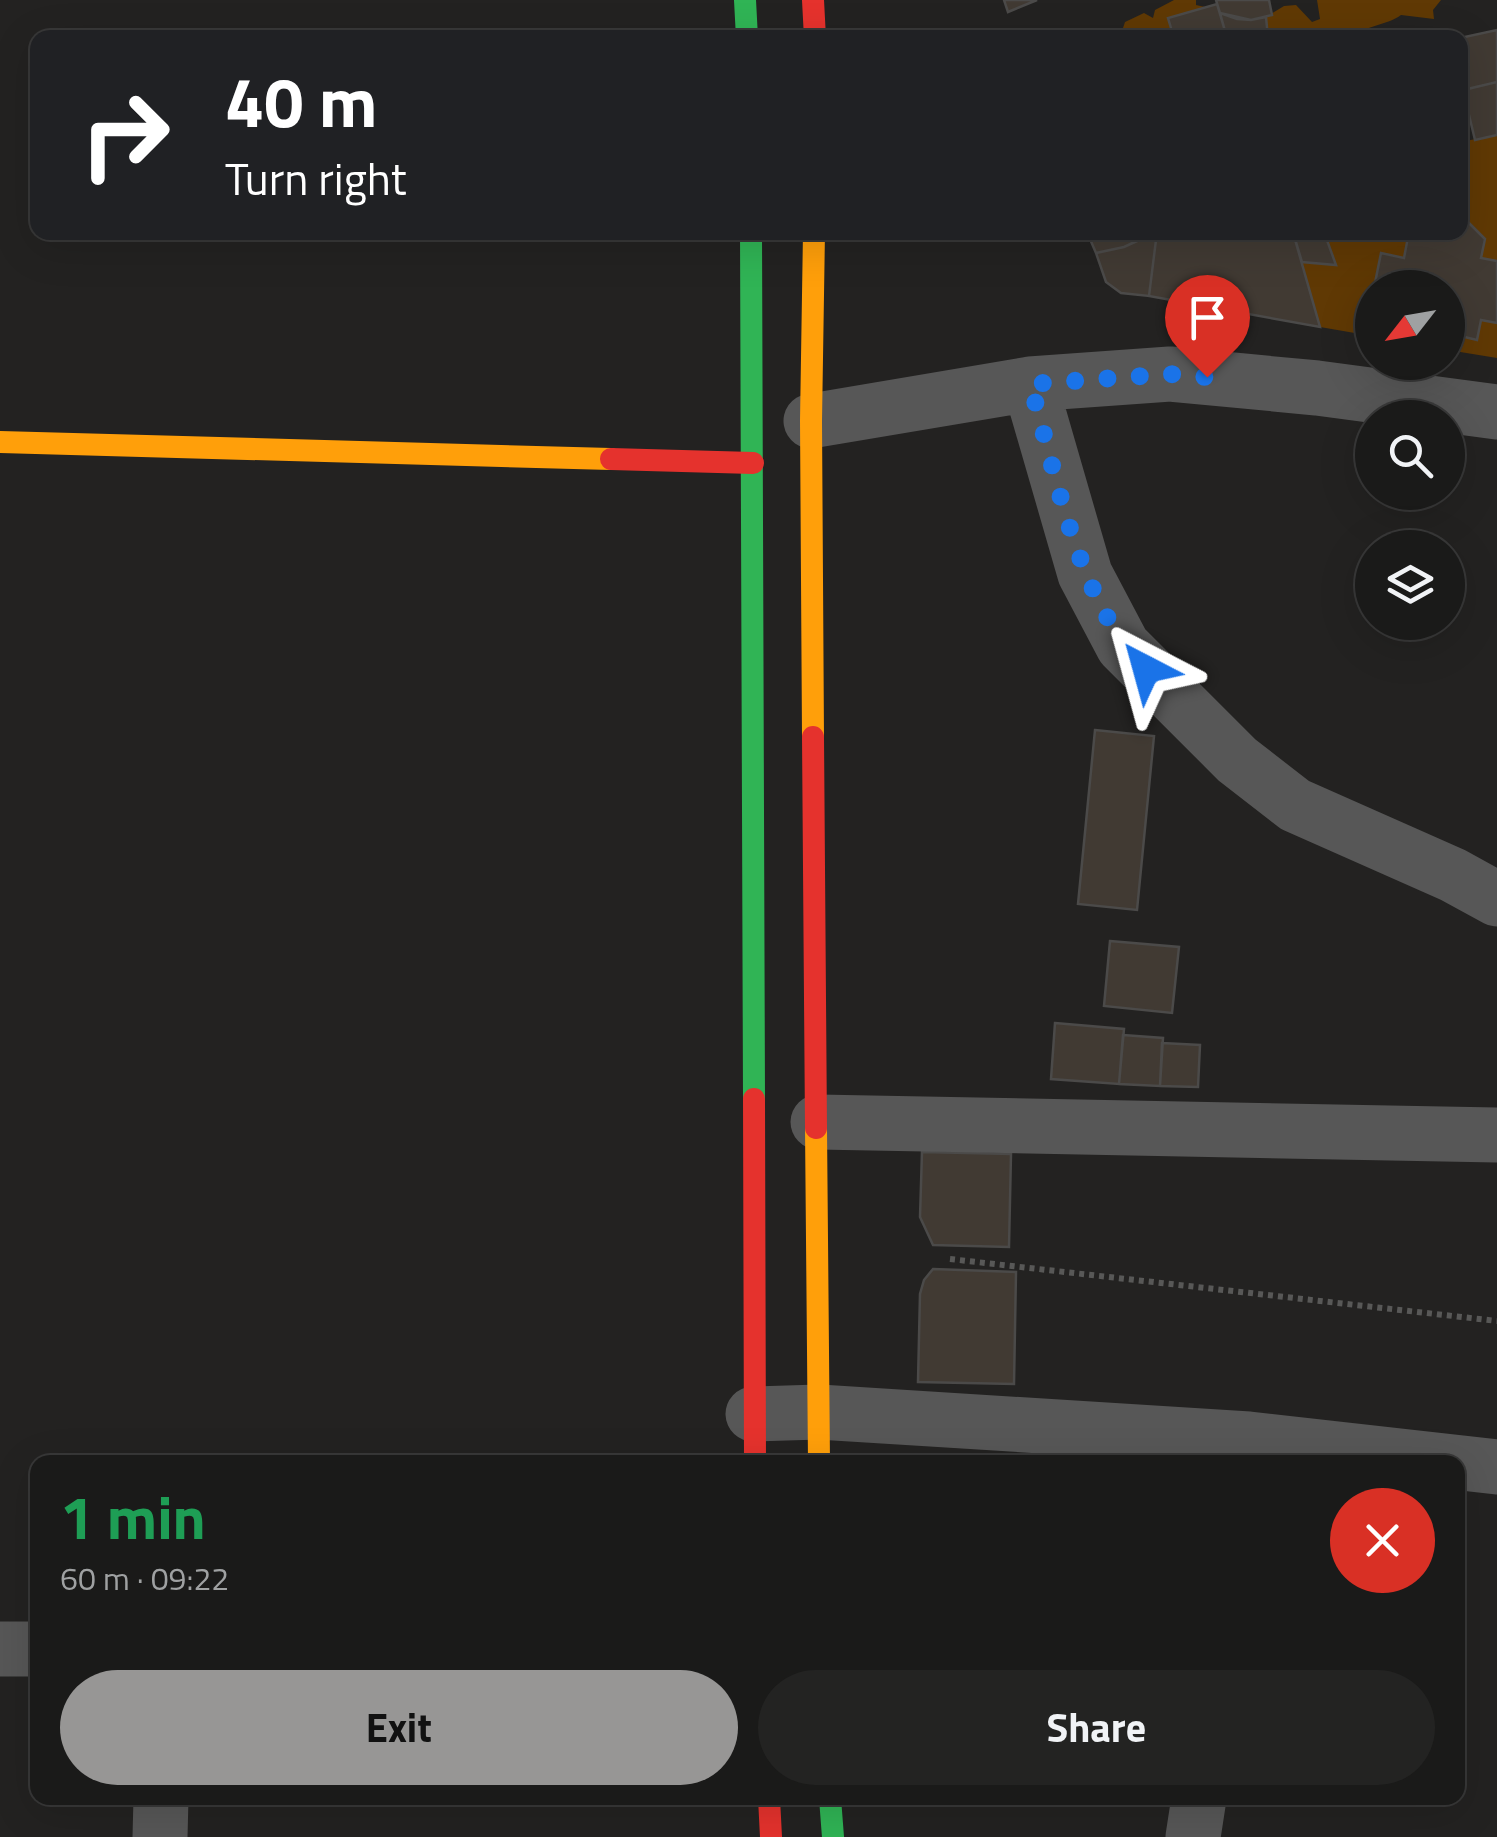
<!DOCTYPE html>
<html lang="en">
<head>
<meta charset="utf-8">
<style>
	:root { --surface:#1a1a19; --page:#232322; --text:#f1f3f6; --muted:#9fa1a2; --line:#383838; --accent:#979695 }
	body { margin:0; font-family:"Titillium Web",sans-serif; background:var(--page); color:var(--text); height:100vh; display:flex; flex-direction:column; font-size:38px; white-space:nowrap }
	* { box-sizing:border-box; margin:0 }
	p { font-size:32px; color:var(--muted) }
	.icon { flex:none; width:55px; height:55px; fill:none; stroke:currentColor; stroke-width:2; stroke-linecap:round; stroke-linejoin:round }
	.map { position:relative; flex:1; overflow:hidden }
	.drawer { position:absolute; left:30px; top:1455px; width:1435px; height:350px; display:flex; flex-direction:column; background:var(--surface); border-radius:20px; box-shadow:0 10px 40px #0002,0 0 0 2px var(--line) }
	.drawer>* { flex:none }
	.top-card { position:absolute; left:30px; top:30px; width:1438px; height:210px; border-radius:20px; box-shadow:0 10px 40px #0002,0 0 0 2px var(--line); background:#202124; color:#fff; overflow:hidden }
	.needle { width:65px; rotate:239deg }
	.fabs { position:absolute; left:1355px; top:270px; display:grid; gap:20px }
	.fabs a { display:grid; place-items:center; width:110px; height:110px; border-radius:50%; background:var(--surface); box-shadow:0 10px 40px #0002,0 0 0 2px var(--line); font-size:50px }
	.pin { position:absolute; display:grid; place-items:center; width:85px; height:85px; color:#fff; margin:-102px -42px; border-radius:50% 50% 50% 0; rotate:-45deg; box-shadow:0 0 10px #0007 }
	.pin .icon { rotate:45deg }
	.me { position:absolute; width:110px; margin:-55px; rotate:321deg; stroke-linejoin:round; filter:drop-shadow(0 0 8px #0008) }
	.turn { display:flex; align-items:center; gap:35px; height:210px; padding:0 30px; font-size:45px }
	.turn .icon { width:130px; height:130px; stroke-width:2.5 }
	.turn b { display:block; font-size:70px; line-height:85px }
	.round { display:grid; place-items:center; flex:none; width:105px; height:105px; border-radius:52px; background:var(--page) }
	.headline { display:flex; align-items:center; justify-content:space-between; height:170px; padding:0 30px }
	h1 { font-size:60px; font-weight:700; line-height:75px; color:#1e9e55 }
	.action { display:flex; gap:20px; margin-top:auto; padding:20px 30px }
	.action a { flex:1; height:115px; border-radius:60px; background:var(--accent); color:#111; font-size:40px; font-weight:700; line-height:115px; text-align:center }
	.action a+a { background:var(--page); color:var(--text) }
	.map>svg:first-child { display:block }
	.green { fill:#603904 }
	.building { fill:#413a33; stroke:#4b4a49; stroke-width:2.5 }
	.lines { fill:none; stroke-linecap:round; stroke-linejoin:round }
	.path { stroke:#585857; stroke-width:6; stroke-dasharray:5 5; stroke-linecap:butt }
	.street { stroke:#575757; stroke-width:55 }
	.fast { stroke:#30b455; stroke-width:22 }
	.slow { stroke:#ff9f0a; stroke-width:22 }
	.jam { stroke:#e5322d; stroke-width:22 }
	.route { stroke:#1a73e8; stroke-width:18; stroke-dasharray:0 32.4 }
</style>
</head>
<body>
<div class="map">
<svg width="1497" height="1837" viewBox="0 0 1497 1837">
	<rect width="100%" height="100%" fill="#232221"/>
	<path class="green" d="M1174,0H1196V5L1205,7L1182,37H1120L1125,22L1144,13L1153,18L1155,10Z
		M1317,0H1441L1433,10L1434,19L1401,15C1386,26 1368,24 1354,37H1268L1266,17L1284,6L1296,5L1312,22L1320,19Z
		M1497,135V358L1448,350V288H1372V336L1320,327L1302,262L1336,265L1324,233L1460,232V142Z"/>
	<path class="building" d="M1004,0H1037L1008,12Z
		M1216,0H1269L1272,15L1251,20L1237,19L1220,13Z
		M1217,4L1227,38H1174L1168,18Z
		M1220,13L1251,20L1266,17L1268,38H1227Z
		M1497,30V82L1460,91V38Z
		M1497,82V135L1475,140L1463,90Z
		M1460,214L1485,239L1481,258L1497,261V323L1481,320L1477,340L1448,333V288H1374L1381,253L1404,258L1408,237L1419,240L1420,232H1460Z
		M1087,232H1156L1124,247L1096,253Z
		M1157,232H1271L1294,236L1320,327L1149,296Z
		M1157,232L1149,296L1121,293L1106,282L1096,253L1124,247Z
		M1293,232H1324L1336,265L1302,262Z
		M1095,730L1154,736L1137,910L1078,904Z
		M1110,941L1179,947L1172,1013L1104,1006Z
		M1055,1023L1124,1029L1119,1084L1051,1079Z
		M1123,1035L1163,1038L1160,1086L1119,1084Z
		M1162,1043L1200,1045L1198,1087L1160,1086Z
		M922,1152L1011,1154L1009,1247L933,1245L920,1217Z
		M933,1269L1016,1272L1014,1384L918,1382L920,1294L924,1280Z"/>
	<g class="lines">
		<path class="path" d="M950,1259L1497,1321"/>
		<path class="street" d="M1030,384L1085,574L1123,646L1237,760L1295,805L1453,875L1497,899
			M811,421L1030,384L1170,374L1317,388L1497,412
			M818,1122L1497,1135
			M753,1414L819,1412L1249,1439L1497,1467
			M0,1649H38
			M160,1837L161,1798
			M1193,1837L1199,1798"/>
		<path class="fast" d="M745,0L747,38
			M751,232L754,1099
			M830,1798L833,1837"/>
		<path class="slow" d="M0,442L611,459
			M813,737L811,421L814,232
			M816,1128L819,1462"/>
		<path class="jam" d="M813,0L815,38
			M611,459L753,463
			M813,737L816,1128
			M754,1099L755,1462
			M769,1798L771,1837"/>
	</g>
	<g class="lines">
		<path class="route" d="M1146,669C1076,599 1058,477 1030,384L1170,374L1207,377"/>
	</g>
</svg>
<div class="fabs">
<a><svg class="needle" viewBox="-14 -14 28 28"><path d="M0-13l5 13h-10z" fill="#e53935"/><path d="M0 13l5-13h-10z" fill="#9fa1a2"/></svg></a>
<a><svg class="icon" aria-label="search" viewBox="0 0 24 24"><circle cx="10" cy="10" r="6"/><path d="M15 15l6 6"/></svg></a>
<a><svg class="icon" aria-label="layers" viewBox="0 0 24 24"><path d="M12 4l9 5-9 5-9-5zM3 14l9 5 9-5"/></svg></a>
</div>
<div class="pin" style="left:1207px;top:377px;background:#d93025"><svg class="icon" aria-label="arrive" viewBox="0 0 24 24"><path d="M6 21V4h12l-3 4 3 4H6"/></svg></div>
<svg class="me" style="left:1146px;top:669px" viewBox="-20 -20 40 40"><path d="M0-17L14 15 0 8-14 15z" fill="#1a73e8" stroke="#fff" stroke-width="4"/></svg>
<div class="top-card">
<div class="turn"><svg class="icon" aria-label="right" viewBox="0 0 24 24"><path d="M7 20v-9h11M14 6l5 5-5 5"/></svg><div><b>40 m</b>Turn right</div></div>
</div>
<section class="drawer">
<div class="headline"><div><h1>1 min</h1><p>60 m · 09:22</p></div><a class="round" style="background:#d93025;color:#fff"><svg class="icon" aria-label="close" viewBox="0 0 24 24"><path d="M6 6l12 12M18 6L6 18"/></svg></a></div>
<div class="action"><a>Exit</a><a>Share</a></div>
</section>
</div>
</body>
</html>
